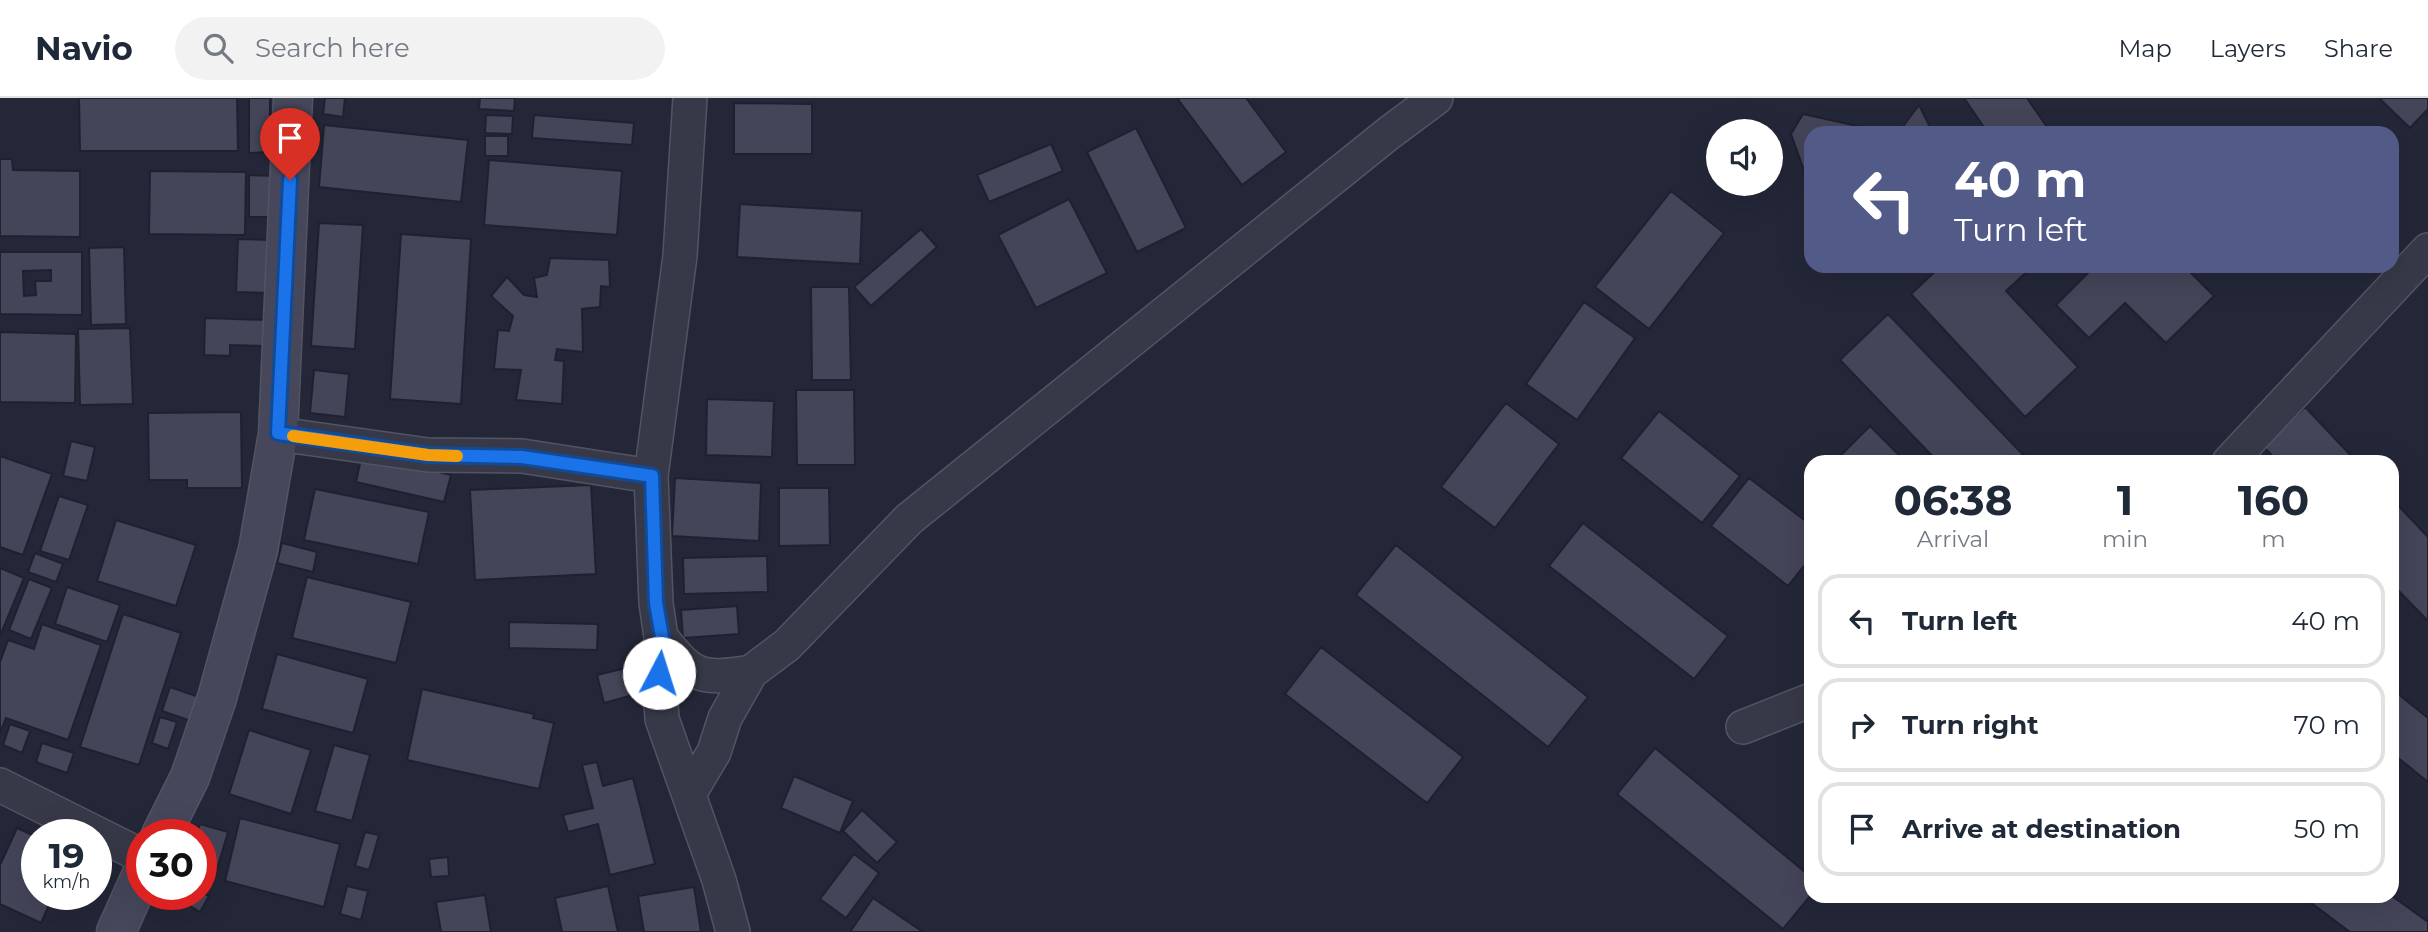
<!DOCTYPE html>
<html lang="en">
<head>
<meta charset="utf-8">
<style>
	:root { --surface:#fff; --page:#f2f2f3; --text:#1f2937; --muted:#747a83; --line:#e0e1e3 }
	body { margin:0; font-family:Montserrat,sans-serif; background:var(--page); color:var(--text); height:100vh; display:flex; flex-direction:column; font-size:26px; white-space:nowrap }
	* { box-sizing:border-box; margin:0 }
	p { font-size:23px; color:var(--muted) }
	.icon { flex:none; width:38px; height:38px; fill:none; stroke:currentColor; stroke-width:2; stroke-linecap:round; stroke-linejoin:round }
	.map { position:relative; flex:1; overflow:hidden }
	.panel { position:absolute; left:1804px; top:357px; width:595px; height:448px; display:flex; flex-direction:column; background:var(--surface); border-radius:21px; box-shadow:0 7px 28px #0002 }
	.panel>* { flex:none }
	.hud { position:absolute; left:1804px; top:28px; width:595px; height:147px; border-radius:21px; box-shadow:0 7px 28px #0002; background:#525a88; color:#fff; overflow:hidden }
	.fabs { position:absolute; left:1706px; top:21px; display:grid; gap:14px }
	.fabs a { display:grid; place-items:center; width:77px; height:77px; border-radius:50%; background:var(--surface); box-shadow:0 7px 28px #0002; font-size:35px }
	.speed { position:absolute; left:21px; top:721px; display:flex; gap:14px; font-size:35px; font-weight:700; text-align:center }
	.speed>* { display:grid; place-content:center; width:91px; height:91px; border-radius:50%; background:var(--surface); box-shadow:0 7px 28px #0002; line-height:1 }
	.speed small { font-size:18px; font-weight:400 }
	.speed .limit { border:10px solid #d22; background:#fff; color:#111 }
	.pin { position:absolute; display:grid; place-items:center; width:60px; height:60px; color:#fff; margin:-72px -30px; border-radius:50% 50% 50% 0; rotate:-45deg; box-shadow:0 0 7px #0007 }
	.pin .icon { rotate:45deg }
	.me { position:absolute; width:77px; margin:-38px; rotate:5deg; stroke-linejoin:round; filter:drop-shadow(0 0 5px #0008) }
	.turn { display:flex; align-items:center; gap:24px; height:147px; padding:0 35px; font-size:32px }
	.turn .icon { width:91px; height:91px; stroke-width:2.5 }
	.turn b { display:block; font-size:49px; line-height:60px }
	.eta { display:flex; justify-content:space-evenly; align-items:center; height:119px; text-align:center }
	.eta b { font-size:42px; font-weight:700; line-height:49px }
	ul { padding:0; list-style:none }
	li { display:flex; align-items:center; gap:21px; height:94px; margin:0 14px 10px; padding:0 21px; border:4px solid var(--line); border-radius:21px }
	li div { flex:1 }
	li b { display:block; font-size:26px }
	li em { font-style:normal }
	header { display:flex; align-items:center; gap:42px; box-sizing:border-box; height:98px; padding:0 35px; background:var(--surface); border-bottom:2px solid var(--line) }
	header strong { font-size:33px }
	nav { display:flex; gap:38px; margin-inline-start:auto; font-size:24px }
	.search { width:490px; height:63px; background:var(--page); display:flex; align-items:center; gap:18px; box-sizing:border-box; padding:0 24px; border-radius:38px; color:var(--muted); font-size:26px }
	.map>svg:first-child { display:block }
	.building { fill:#444559; stroke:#1f212f; stroke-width:2; fill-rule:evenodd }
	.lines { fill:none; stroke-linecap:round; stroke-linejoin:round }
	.street-casing { stroke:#535463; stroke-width:36 }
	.secondary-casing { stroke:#535463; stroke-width:41 }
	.street { stroke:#383948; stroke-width:33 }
	.secondary { stroke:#46475b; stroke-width:38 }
	.route-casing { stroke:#114b97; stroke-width:18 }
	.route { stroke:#1a73e8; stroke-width:12 }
	.slow { stroke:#f59e0b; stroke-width:12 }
</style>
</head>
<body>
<header>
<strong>Navio</strong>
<div class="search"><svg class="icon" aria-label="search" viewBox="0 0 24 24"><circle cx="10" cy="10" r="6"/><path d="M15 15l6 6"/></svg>Search here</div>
<nav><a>Map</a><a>Layers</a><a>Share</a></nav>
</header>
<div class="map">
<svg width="2428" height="834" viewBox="0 0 2428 834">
	<rect width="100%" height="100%" fill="#242738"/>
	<path class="building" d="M79,0H237L238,53H80Z
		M249,0H270V54L249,55Z
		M325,0H345L343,19L323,16Z
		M480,0H515L514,13L479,11Z
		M1177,0H1246L1286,54L1242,87Z
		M1964,0H2027L2051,35H1988Z
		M2379,0H2428V11L2410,30Z
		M734,5L812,6V56H734Z
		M1919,7L1933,35H1898Z
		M1803,16L1871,31L1867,35H1811V92L1791,36Z
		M486,17L513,18L512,36L485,35Z
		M534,17L634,25L632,47L532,40Z
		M324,27L468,42L461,104L319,89Z
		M1136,30L1186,130L1137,154L1087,54Z
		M485,38H508V58H485Z
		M1051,46L1063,73L989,104L977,77Z
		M0,61H12L13,72L80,73V139L0,138Z
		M489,62L622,73L617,137L484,127Z
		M150,73L246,74L245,137L149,136Z
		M249,77L276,78V119H249Z
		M1671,93L1724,135L1649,231L1595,189Z
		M1069,101L1107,175L1036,210L998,137Z
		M740,106L862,113L860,166L737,159Z
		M319,125L363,127L355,251L311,248Z
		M921,131L937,149L871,208L854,189Z
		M401,136L471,141L461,306L390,301Z
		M238,141L271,142L270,195L236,194Z
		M124,149L126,226L91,227L89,150Z
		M0,154H82V217L0,216ZM51,172V183H35L36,197L24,198L23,173Z
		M550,160L609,162L610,189L601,188L600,209L582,211L583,254L557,251L555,262L564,263L562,306L516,302L521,272L494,271L498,232L509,233L513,218L491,198L507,179L524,197L537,199L534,180L547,177Z
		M1822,168H1882L1878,171Z
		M1941,168H2033L2006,193L2078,269L2025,319L1911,196Z
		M2089,168H2184L2214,198L2166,245L2125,205L2089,240L2056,207L2092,171Z
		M811,189H849L851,282H812Z
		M1584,204L1635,240L1577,322L1526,286Z
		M1888,216L2030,364H1938L1840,262Z
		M205,220L267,222V248L230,247V258L204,257Z
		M130,230L133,306L80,307L78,231Z
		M0,234L76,236L75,305L0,304Z
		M314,272L349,276L345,319L310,315Z
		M796,292H854L855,367H797Z
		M707,301L774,303L772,359L706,357Z
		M1506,305L1559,346L1495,430L1441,389Z
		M2305,309L2357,364H2278L2263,348Z
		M1659,313L1740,378L1702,425L1621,360Z
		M241,314L242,390H187V382H149L148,315Z
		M1870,328L1906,364H1834Z
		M71,343L95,349L87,383L63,378Z
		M362,356L451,377L444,404L356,384Z
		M0,358L52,376L23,457L0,449Z
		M675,380L761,385L759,443L672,438Z
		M1749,380L1811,427V459L1788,488L1711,428Z
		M591,387L596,476L475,482L470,392Z
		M779,390H829L830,447L779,448Z
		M315,391L429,414L418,466L304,442Z
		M59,398L88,407L69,462L40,453Z
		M2392,401L2428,439V523L2392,486Z
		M116,422L196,447L176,508L97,483Z
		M1583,425L1728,538L1694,581L1549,468Z
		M282,445L317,454L313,474L277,465Z
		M1396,447L1588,599L1548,649L1356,497Z
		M35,455L63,466L56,484L28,474Z
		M767,458L768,494L684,496L683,460Z
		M0,470L24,480L0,538Z
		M307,479L411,504L396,565L292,540Z
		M29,481L52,490L31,541L9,532Z
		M67,489L120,507L107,544L55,526Z
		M737,508L739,536L683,540L681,512Z
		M123,516L181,535L139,667L80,649Z
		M509,524L598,526L597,552L509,550Z
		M42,526L101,547L68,642L6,620L0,635V564L8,542L34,551Z
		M1321,549L1463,659L1427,705L1285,596Z
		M277,556L368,581L353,635L262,611Z
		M626,570L633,597L604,605L597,577Z
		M170,589L199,599L191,623L162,613Z
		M422,591L534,616L533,620L554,625L539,691L407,662Z
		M2392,591L2428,620V684L2392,655Z
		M160,619L177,624L168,651L152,645Z
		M10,626L30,633L22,655L3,647Z
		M249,632L311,652L291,716L229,696Z
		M42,645L74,655L67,675L36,664Z
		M334,647L370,657L352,723L315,713Z
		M1655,650L1811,779V797L1783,831L1617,696Z
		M597,664L603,688L633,680L655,766L610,777L598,726L568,734L563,717L593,710L582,667Z
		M794,678L853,703L840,735L781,710Z
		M862,712L897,744L877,765L843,733Z
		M240,720L340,746L324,809L225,783Z
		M200,726L228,734L213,785L201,781V737H196Z
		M17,730L37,739V796H54L41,825L0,806V767Z
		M365,734L379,737L369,772L355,768Z
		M854,756L879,775L846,820L820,801Z
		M448,759L449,778L431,779L429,761Z
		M347,788L368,793L361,822L340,816Z
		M608,788L618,834H562L555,800Z
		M694,789L701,834H644L638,798Z
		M201,794L209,798L200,814L170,796H201Z
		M485,797L491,834H441L436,804Z
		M2302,798H2392L2428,824V834H2350Z
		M873,800L923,834H850Z"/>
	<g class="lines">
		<defs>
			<path id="street" d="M690,0L680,158L651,378L656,505L661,539L659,575L662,621L719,782L733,834
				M278,336L428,357L522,358L651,378
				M2229,364L2428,152
				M661,539C693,580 701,582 751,574
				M1743,629L1811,602
				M0,687L142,758
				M689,696L714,654L725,620L751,574L787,547L909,421L1389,35L1436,0"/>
			<path id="secondary" d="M161,737L190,679L217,600L258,452L278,336L293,0
				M116,834L142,776"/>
		</defs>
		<use href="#street" class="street-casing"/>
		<use href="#secondary" class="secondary-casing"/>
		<use href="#street" class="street"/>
		<use href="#secondary" class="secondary"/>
	</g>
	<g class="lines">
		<defs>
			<path id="route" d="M290,82L278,335L428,357L522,359L652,378L656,505L662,539L659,575"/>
		</defs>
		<use href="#route" class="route-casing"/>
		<use href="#route" class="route"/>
		<path class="slow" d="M293,338L428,357L457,358"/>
	</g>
</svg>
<div class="fabs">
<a><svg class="icon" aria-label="sound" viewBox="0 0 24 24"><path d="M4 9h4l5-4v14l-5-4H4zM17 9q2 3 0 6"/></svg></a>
</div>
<div class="speed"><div>19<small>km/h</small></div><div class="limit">30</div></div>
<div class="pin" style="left:290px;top:82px;background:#d93025"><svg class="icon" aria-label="arrive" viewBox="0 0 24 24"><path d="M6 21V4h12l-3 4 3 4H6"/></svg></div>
<svg class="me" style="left:659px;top:575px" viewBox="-20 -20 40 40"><circle r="19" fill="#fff"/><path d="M0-13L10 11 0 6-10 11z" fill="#1a73e8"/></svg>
<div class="hud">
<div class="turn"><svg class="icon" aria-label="left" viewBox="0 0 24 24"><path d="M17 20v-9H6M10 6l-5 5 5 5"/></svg><div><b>40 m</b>Turn left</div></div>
</div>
<section class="panel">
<div class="eta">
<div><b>06:38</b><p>Arrival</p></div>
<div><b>1</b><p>min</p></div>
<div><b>160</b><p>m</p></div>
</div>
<ul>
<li><svg class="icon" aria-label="left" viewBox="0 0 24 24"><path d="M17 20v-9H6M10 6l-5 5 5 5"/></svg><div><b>Turn left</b></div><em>40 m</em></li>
<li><svg class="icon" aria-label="right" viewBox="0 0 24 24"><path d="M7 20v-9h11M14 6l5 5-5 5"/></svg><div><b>Turn right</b></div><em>70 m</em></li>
<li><svg class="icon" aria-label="arrive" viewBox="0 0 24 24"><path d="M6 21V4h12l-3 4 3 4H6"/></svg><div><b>Arrive at destination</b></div><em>50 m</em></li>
</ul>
</section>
</div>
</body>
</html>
